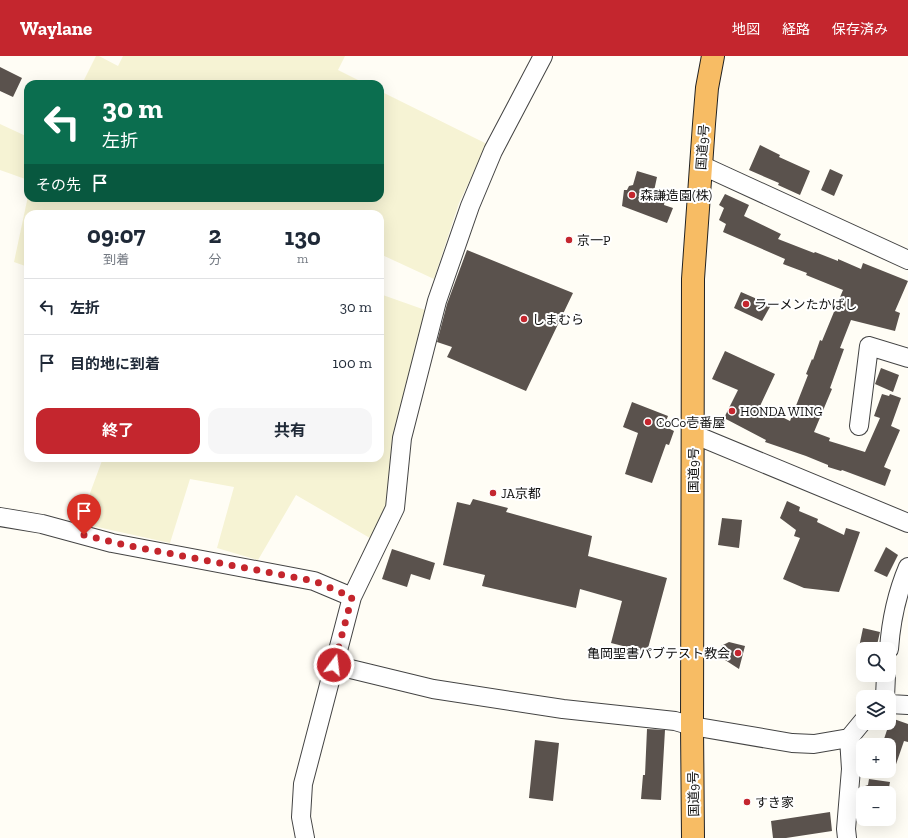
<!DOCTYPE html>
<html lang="ja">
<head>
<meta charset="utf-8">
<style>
	:root { --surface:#fff; --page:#f6f6f7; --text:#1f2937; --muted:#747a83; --line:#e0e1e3; --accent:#c4262e }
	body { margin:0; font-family:"Zilla Slab","Noto Sans JP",serif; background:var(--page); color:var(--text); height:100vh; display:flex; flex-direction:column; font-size:15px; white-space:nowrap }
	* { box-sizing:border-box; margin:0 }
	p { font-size:13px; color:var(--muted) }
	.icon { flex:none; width:22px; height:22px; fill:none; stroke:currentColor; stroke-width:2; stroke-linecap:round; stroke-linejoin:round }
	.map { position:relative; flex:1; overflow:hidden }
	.side { position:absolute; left:24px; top:154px; width:360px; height:252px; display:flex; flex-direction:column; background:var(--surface); border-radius:12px; box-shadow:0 4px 16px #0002 }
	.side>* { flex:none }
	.top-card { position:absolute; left:24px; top:24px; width:360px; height:122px; border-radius:12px; box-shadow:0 4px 16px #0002; background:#0b6e4f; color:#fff; overflow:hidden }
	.buttons { position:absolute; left:856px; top:586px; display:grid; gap:8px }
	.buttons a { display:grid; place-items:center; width:40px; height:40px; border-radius:8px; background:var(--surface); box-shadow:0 4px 16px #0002; font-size:20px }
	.pin { position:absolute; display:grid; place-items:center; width:34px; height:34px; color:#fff; margin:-41px -17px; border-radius:50% 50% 50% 0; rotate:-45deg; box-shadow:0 0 4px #0007 }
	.pin .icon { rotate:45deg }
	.me { position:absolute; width:44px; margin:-22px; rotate:15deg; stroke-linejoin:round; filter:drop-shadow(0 0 3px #0008) }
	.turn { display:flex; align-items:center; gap:14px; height:84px; padding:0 12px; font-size:18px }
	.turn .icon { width:52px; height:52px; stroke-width:2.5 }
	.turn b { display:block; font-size:28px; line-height:34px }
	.then { display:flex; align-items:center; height:38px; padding:0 12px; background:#0003; gap:8px; font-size:15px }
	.eta { display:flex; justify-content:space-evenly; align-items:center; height:68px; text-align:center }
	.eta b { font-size:24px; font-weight:700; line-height:28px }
	.cta { display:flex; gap:8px; margin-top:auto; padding:8px 12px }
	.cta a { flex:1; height:46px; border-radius:12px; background:var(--accent); color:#fff; font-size:16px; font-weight:700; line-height:46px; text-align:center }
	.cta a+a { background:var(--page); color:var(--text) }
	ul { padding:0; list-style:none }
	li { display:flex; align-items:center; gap:12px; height:56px; padding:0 12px; border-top:1px solid var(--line) }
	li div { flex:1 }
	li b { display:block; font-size:15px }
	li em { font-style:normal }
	header { display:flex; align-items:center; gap:24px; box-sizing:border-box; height:56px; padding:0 20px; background:var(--accent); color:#fff }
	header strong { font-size:19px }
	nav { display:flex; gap:22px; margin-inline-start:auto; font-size:14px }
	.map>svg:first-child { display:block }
	.farmland { fill:#f6f3d4 }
	.building { fill:#5a524d }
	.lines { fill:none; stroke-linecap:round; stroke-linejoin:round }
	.minor-casing { stroke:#444; stroke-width:20 }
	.trunk-casing { stroke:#222; stroke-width:24 }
	.minor { stroke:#fff; stroke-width:18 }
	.trunk { stroke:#f7bc64; stroke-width:22 }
	.route { stroke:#c4262e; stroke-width:7; stroke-dasharray:0 12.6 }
	.poi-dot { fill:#c4262e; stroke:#fff; stroke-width:1.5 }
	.labels { text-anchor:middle; stroke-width:4; stroke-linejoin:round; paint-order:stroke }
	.street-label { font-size:13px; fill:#111; stroke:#fff }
	.poi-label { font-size:13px; fill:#111; stroke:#fff; text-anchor:start }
</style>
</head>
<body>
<header>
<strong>Waylane</strong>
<nav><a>地図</a><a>経路</a><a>保存済み</a></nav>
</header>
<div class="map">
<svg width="908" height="782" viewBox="0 0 908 782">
	<rect width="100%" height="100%" fill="#fffdf5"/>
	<path class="farmland" d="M96,0H99L118,10L123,0H345L338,14L366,28H82Z
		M380,35L487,88L459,147L434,223L380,198V158H28V211L14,206L28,140V142H380Z
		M0,68L28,81V124L0,114Z
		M380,238L428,255L390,443L375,485L296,439L258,504L217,492L234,431L190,423L170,487L79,467L103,402H380Z"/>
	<path class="building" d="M0,11L22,22L13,41L0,35Z
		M760,89L780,99L779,101L810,115L800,139L778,129L779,127L749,114Z
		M830,113L843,119L834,140L821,134Z
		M637,115L657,121L654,135L665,143L664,149L673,152L667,167L622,150L624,134H627L629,130L633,129Z
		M725,138L749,149L744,160L781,178L778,183L814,197L815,196L838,205V203L861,213L863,207L908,225L895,255L900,257L895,275L851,264L840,292L844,293L830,332L832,333L814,376L830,382L829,385L865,396L880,362L874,360L882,338L889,340L890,338L901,342L891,370L900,374L884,411L891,414L885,430L842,414L841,415L828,411V409L806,400L765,386L766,384L724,362L738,334L712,323L725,295L775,318L760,350L790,365L808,319L806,318L812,303L813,304L820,284L822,285L843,234L806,219L807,217L783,208L785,203L723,176L726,168L719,164L724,152L719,149Z
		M467,194L573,237L526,335L447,301L452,291L437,286L447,248Z
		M741,236L771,249L762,265L734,252Z
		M881,312L899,319L893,336L875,328Z
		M632,346L668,360L664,370L674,375L669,389L666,388L652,427L625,418L638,377L623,371Z
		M473,443L508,452L506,456L592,480L588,500L667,522L647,596L611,587L622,545L580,533L576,552L482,530L485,519L443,509L457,446L470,449Z
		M787,445L800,451L799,455L818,463L817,466L844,479L846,472L860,476L839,536L804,532L783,523L800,482L794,480L796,474L780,462Z
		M722,462L742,464L739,492L718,489Z
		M886,491L898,499L887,521L874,515Z
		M392,493L435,507L430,524L411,518L407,531L382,523Z
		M863,572L880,576L876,593H863V597L858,596Z
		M729,586L745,590L739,613L722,602L721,598V590Z
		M891,662L908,668V686L904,685L892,720H889V689H882Z
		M647,673L665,674L661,744L641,743L643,719H645Z
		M535,684L559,687L553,745L529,742Z
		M869,723L890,726L888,737H863V763H883L882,770L857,765L862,731L868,729Z
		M830,756L832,775L786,782H773L771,765Z"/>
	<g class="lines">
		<defs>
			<path id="minor" d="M701,109L908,204
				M859,370L869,290L908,302
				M693,378L908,467
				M0,461L42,468L112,487L314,525L352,541
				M889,593C891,565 897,537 908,511
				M334,609L433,633L563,653L675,665L692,670L792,687L814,688L849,682L863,665
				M885,641L886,619
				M889,648L908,649
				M305,782L301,761L303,728L352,541L395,452L402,382L437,245L470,150L493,95L543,0
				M847,782L846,773L851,713L849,682"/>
			<path id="trunk" d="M693,782L692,670L693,223L704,68L707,32L713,0"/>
		</defs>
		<use href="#minor" class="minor-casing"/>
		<use href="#trunk" class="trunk-casing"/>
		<use href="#minor" class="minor"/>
		<use href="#trunk" class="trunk"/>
	</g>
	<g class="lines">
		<path class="route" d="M84,479L125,489L314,525L352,541L334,609"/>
	</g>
	<g class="poi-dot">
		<circle cx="632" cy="139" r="4"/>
		<circle cx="569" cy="184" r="4"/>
		<circle cx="746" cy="248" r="4"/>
		<circle cx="524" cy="263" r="4"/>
		<circle cx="732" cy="355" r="4"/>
		<circle cx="648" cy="366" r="4"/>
		<circle cx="493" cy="437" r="4"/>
		<circle cx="738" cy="597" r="4"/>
		<circle cx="747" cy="746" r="4"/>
	</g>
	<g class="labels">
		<g class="street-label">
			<text transform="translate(702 91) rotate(-86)" y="5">国道9号</text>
			<text transform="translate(693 414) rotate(-90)" y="5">国道9号</text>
			<text transform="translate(693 738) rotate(-91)" y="5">国道9号</text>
		</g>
		<g class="poi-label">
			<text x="640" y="144">森謙造園(株)</text>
			<text x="577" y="189">京一P</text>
			<text x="754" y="253">ラーメンたかばし</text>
			<text x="532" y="268">しまむら</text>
			<text x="740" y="360">HONDA WING</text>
			<text x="656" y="371">CoCo壱番屋</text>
			<text x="501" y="442">JA京都</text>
			<text x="730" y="602" text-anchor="end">亀岡聖書パブテスト教会</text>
			<text x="755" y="751">すき家</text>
		</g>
	</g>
</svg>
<div class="buttons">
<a><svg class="icon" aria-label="search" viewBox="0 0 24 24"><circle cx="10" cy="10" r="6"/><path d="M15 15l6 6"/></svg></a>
<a><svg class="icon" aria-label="layers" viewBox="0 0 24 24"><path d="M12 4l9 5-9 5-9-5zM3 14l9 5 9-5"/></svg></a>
<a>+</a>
<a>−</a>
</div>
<div class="pin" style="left:84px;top:479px;background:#d93025"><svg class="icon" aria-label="arrive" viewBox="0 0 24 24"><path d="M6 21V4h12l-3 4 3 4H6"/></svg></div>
<svg class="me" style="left:334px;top:609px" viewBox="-20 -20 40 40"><circle r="17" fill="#c4262e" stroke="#fff" stroke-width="3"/><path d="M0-11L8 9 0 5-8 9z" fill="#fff"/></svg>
<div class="top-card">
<div class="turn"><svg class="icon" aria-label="left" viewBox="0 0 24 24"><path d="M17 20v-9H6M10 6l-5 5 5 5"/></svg><div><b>30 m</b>左折</div></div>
<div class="then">その先<svg class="icon" aria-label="arrive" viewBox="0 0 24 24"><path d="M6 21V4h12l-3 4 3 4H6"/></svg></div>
</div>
<section class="side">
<div class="eta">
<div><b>09:07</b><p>到着</p></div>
<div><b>2</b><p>分</p></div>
<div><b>130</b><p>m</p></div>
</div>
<ul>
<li><svg class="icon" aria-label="left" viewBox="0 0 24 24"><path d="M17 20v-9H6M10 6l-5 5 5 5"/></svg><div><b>左折</b></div><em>30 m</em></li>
<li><svg class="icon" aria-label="arrive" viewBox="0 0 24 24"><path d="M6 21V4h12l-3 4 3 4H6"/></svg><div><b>目的地に到着</b></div><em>100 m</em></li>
</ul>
<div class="cta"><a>終了</a><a>共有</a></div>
</section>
</div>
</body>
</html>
